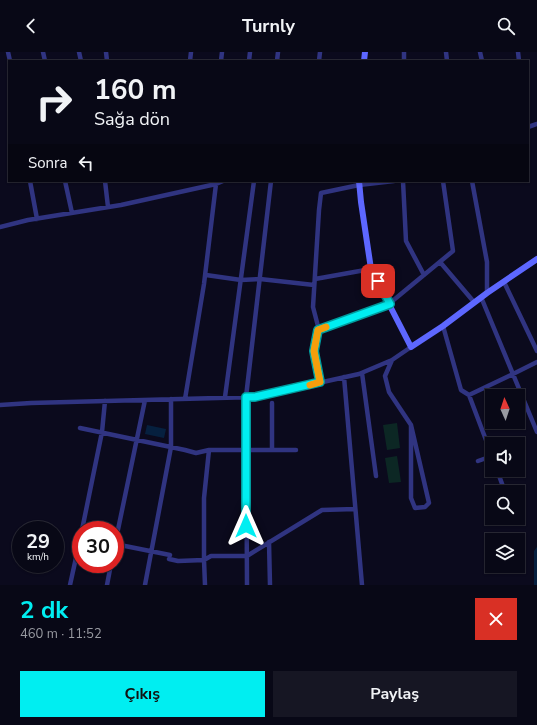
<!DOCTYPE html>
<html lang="tr">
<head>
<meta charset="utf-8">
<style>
	:root { --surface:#080816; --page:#161623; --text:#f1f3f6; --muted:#989aa1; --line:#292935; --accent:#00eef1 }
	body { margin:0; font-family:"Nunito Sans",sans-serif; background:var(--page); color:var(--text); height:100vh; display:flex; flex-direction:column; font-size:15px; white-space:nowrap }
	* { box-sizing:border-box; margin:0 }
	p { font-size:13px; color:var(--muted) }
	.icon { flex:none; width:22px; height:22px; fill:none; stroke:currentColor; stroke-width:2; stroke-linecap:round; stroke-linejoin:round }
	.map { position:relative; height:533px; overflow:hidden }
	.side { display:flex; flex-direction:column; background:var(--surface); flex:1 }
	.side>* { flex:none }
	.top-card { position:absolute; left:8px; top:8px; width:521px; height:122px; border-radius:0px; box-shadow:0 1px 3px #0004,0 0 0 1px var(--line); background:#080816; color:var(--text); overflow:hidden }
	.needle { width:26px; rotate:357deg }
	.tools { position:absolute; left:485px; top:337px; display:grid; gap:8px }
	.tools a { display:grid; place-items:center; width:40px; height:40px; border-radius:0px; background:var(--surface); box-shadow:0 1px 3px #0004,0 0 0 1px var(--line); font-size:20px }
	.speed { position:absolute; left:12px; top:469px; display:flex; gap:8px; font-size:20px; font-weight:700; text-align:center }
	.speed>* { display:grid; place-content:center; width:52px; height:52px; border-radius:50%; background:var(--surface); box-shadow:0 1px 3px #0004,0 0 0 1px var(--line); line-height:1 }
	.speed small { font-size:10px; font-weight:400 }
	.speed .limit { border:6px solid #d22; background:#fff; color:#111 }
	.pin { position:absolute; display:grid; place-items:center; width:34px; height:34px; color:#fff; margin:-17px; border-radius:8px; box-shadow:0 2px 6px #0006 }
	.me { position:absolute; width:44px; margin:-22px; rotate:0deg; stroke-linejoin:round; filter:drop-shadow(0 0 3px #0008) }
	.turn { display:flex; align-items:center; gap:14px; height:84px; padding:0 20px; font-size:18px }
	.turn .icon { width:52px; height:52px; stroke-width:2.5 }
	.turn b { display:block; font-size:28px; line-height:34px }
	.then { display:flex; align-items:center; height:38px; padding:0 20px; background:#0003; gap:8px; font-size:15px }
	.round { display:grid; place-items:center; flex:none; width:42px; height:42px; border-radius:0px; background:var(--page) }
	.head { display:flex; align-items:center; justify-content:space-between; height:68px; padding:0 20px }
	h1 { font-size:24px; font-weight:700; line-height:30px; color:var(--accent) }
	.primary-button { display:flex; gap:8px; margin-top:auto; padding:8px 20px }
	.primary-button a { flex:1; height:46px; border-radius:0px; background:var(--accent); color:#111; font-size:16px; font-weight:700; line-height:46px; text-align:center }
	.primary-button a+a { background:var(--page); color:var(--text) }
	header { display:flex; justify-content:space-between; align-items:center; height:52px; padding:0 20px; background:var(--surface); font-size:18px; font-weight:700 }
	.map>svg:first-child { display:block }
	.green { fill:#0c2724 }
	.water { fill:#06203f }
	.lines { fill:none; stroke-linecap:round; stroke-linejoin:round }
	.street { stroke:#303481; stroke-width:4.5 }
	.secondary { stroke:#5d67ff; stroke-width:6 }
	.route-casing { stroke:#009b9d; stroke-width:10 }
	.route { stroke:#00eef1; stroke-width:7 }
	.slow { stroke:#f59e0b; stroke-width:7 }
</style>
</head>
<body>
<header><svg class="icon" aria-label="back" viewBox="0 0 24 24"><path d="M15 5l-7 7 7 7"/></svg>Turnly<svg class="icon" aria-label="search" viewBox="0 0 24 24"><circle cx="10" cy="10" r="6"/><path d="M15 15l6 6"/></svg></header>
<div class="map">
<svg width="537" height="533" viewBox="0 0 537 533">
	<rect width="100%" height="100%" fill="#0b0a1d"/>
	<path class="green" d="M397,371L400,396L387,398L383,373Z
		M397,404L401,430L389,431L385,406Z"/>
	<path class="water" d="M147,373L166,377L164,386L145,382Z
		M537,495V533H534V499Z"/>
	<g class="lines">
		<path class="street" d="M8,0L10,9
			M43,0L45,9
			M79,0L81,9
			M106,0L107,9
			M404,0V9
			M446,0L447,9
			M480,0L482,9
			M518,0L519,9
			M190,9L191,0
			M221,9L222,0
			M249,9L250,0
			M277,9L278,0
			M319,9L320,0
			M528,75L537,72
			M30,129L37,167
			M65,129L72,161
			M105,129L108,155
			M403,129L406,189L424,223
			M472,129L487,210V241
			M0,175L28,168L121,153L216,132L223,129
			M440,210L474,250
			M206,223L241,228L260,227L314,233
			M315,227L371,217
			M504,230L537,299
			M481,245L537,380
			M443,274L461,338L469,343L513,322L537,310
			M319,278L390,251L453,199L443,129
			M392,308L385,324L389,340L411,373L429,451L425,455L415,456L411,446V373
			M362,321L376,424
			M344,325L362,533
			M320,331L314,299L319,278L313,255L319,158L321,141L359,133L394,129
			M469,343L492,404L478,409
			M225,345L254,129
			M185,347L204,232L216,132
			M272,351V398
			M0,353L31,351L255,345L359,322L392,308L411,295
			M80,376L185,398L196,401L209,398L204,446V508L205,533
			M209,398H296
			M497,418L505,440
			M82,478L102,380L105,349
			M269,490L270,533
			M115,492L145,348
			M115,492L170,503
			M169,507L178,509L204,508L211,504H247L322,458L355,457
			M70,533L81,483
			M107,533L111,512
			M145,533L171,395V347
			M247,533L246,345L271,129"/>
		<path class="secondary" d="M364,9L365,0
			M359,129L361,150L371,217L411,295L443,274L487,241L537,207"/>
	</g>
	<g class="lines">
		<defs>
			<path id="route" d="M246,474V345H255L320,330L314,299L318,278L390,252L378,229"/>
		</defs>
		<use href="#route" class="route-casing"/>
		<use href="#route" class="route"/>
		<path class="slow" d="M310,333L320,330L314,299L318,278L326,275"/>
	</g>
</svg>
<div class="tools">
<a><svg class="needle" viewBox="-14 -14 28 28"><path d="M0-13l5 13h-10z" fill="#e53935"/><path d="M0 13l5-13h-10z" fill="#989aa1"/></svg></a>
<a><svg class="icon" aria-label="sound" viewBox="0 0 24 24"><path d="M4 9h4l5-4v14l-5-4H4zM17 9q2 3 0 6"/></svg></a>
<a><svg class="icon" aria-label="search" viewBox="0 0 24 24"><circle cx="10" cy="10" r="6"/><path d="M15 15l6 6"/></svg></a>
<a><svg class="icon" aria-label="layers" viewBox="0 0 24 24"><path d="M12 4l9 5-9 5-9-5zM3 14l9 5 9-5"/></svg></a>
</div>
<div class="speed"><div>29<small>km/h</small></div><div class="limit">30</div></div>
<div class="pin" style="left:378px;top:229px;background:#d93025"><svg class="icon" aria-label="arrive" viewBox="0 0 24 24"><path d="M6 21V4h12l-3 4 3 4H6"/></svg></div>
<svg class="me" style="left:246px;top:474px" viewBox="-20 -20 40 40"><path d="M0-17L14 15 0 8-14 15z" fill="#00eef1" stroke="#fff" stroke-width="4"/></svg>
<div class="top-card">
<div class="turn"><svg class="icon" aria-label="right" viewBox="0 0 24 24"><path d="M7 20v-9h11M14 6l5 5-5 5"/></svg><div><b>160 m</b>Sağa dön</div></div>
<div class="then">Sonra<svg class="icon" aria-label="left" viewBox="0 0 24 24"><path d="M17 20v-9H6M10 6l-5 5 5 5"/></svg></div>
</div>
</div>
<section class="side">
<div class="head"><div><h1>2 dk</h1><p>460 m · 11:52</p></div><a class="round" style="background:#d93025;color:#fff"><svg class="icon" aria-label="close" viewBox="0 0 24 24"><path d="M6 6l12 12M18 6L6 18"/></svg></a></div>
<div class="primary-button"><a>Çıkış</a><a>Paylaş</a></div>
</section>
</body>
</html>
